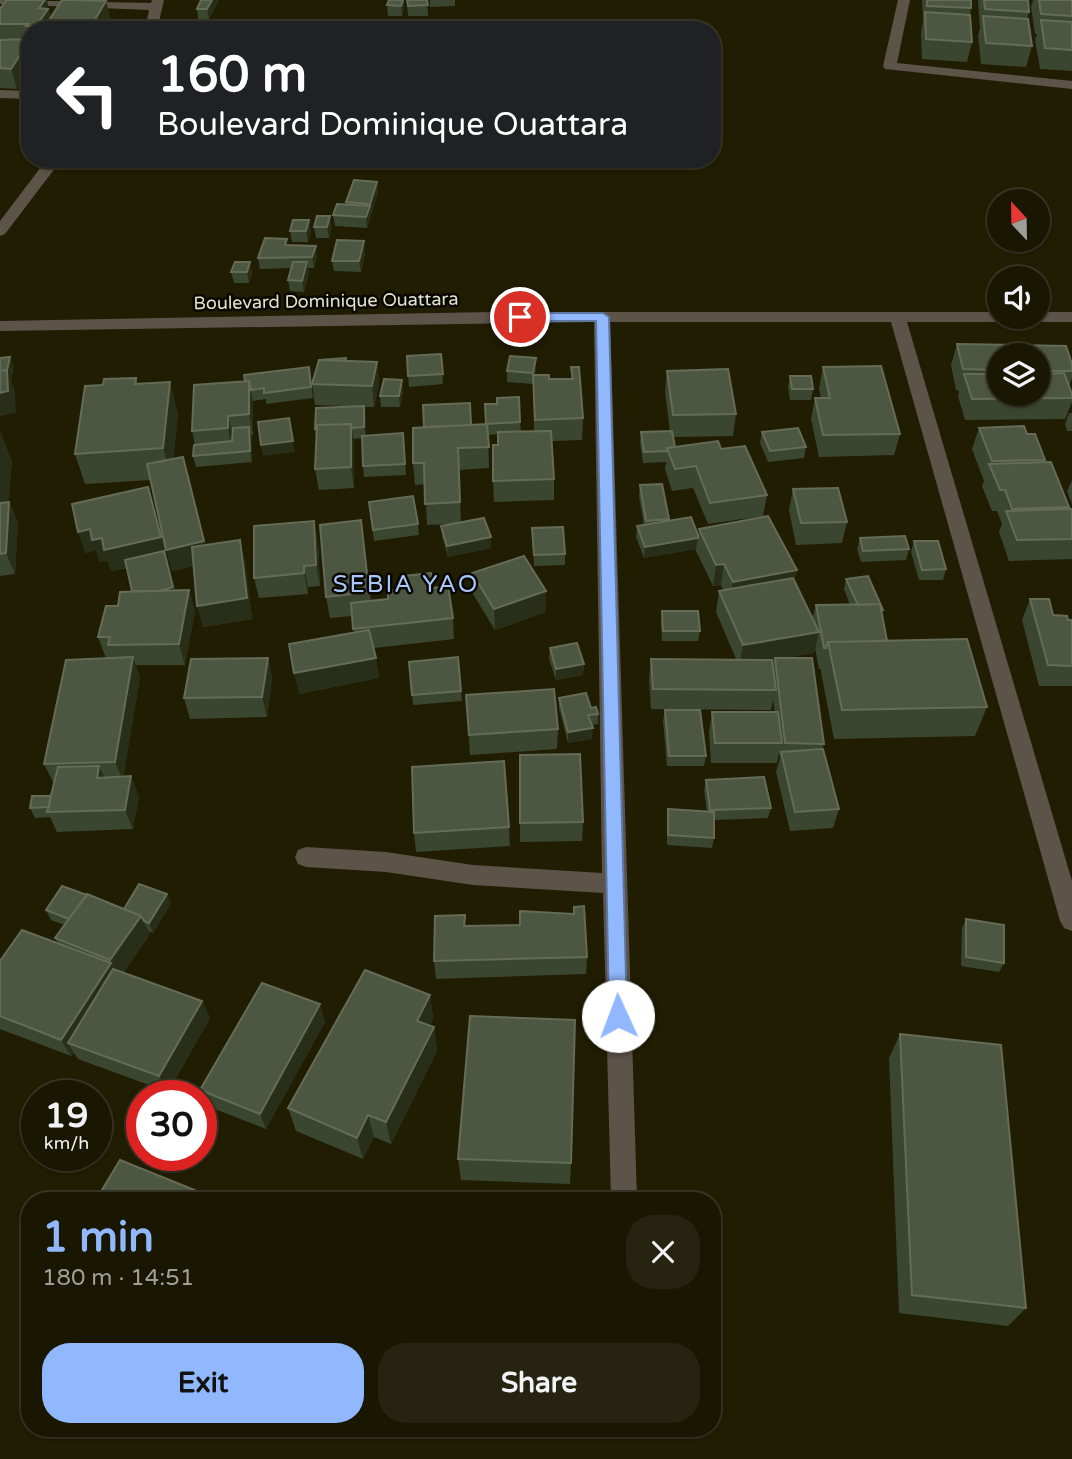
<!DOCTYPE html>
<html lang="en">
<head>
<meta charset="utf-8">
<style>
	:root { --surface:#191602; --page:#262311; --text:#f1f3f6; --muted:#9f9f99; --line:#373524; --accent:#91b8fd }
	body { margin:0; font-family:"Varela Round",sans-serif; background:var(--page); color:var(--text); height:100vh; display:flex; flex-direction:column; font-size:26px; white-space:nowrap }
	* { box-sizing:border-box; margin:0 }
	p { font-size:23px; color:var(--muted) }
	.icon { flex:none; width:38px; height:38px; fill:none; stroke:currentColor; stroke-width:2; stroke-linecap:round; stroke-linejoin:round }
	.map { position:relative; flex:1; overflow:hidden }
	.sheet { position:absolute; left:21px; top:1192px; width:700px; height:245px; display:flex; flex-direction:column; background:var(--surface); border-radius:28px; box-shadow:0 2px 5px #0004,0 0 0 2px var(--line) }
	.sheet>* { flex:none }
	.hud { position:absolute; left:21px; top:21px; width:700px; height:147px; border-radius:28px; box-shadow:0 2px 5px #0004,0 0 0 2px var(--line); background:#202124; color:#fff; overflow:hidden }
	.needle { width:46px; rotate:338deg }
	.buttons { position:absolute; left:987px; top:189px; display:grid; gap:14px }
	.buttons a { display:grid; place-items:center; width:63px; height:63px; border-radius:50%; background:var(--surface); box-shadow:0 2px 5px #0004,0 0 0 2px var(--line); font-size:35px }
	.speed { position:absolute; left:21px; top:1080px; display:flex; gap:14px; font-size:35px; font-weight:700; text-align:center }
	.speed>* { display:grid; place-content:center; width:91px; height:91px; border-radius:50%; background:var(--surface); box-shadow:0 2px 5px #0004,0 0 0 2px var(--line); line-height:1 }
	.speed small { font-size:18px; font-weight:400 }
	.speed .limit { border:10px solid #d22; background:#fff; color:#111 }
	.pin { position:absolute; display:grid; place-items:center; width:60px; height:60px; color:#fff; margin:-30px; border:4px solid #fff; border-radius:50%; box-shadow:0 2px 7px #0007 }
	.me { position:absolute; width:77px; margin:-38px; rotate:358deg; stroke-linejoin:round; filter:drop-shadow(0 0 5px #0008) }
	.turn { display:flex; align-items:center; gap:24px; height:147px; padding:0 21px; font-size:32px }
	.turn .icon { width:91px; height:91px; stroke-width:2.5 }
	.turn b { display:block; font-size:49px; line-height:60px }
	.round { display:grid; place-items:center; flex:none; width:74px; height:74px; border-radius:28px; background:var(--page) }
	.headline { display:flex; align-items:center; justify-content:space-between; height:119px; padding:0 21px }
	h1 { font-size:42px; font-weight:700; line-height:52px; color:var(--accent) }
	.primary-button { display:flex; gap:14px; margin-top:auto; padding:14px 21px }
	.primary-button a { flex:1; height:80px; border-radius:28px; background:var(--accent); color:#111; font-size:28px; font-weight:700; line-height:80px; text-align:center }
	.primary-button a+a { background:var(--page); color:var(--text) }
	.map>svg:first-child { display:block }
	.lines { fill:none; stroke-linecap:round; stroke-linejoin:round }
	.minor { fill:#5c5349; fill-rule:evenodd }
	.wall { fill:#3a4630; fill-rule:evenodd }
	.shaded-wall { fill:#282e17 }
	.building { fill:#4c5641; stroke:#646c58; stroke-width:2 }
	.route { fill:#91b8fd; stroke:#5e78a4; stroke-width:2 }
	.labels { text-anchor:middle; stroke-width:5; stroke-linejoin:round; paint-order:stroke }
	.far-street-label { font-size:18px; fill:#e3e1d1; stroke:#080701 }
	.quarter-label { font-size:24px; letter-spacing:2px; fill:#a9c7fa; stroke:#080701 }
</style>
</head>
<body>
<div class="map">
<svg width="1072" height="1459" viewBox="0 0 1072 1459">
	<rect width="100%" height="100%" fill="#211d03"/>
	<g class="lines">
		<path class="minor" d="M0,0L151,3L152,0H164L157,30H145L149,10L0,4Z
			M898,0H910L897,63L1072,81V89L885,69L883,66Z
			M0,90L30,91V99L0,98Z
			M47,159H62L5,234L0,236V221Z
			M493,312H999V317H1038V312H1072V322H907L1072,881V931L1064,928L1060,921L891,322H610L637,1200H611L603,893L473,885L386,872L306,867L298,864L295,857L298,850L306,847L386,852L473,865L602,873L594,322L0,331V321Z"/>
	</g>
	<path class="wall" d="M201,0H219L209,19H198L197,9Z
		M389,0H404V8L402,16H388L387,5Z
		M407,0H427L428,16H408Z
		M430,0H455V6L430,7Z
		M922,0H971V8L970,16L972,42L967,62L922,59L921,32L923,22Z
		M978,0H1028L1029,12L1027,19L1032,46L1026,67L981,64L978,36L980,28Z
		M1033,0H1072V71L1040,69L1035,40L1037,34H1035L1031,7Z
		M106,1L111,21L105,30H30V88H28L25,77L17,89L0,88V9L51,17Z
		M377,182L378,193L367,228L335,226L333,215L347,205L346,202Z
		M314,227H332L329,238H316Z
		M290,231H311L308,242H292Z
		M288,245L317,256L314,268H308L309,273L304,292L290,291L288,280L292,268L260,269L258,258Z
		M365,252L361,272L334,271L332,261Z
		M235,262L252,273L249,283H234L231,272Z
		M957,344L1066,346L1072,364V378L1069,386L1072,394V402L1065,419L965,420L958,396L959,391L956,390L951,365ZM999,355H1038V394H999Z
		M441,354L443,384L409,387L408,376Z
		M347,361L377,362L379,384L374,407H365L366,435L404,444L406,475L364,477L363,466L362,438L353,439L354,488L319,490L315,469L316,439L315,429L345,406L315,405L312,384Z
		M309,367L313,398L266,404V399L253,401V435L251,436L252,462L196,467L193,456L195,445L192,431L245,381Z
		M571,367L583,418L582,440L552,441L554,479V500L494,502L493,481L498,445V434L488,435L489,468L459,470L461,522L491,537V548L448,557L442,536L441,526L450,524L427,525L425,484L415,485L413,463L471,425L486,424L497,404L520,422L521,431H534L533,382V384L507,382V371L536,369L535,375L549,379H571Z
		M823,367L900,434L894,455L819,457L811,419L815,398H821L819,389Z
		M667,371L736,414L733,436L673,437L675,447L721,449L767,495L763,516L708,524L693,488L672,491L665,469L666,462L643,463L640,443L641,432L670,431L665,392Z
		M790,376L813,389L811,400H790L788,387Z
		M136,378L138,384L178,413L173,459L205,545L245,561L252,619L203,627L194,566L172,571L151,480L85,484L75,454L103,385Z
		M402,380L403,391L400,407H381L380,396Z
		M1069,413H1072V431H1067L1065,424Z
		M979,428L1027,434L1045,460L1044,462L1069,507L1068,509H1072V559L1009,561L999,532L1002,524L997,511H992L982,486L984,481L972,449Z
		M0,432L12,462L8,502H9L18,523L15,574L0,576Z
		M762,432L806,447L804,458L768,462L760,443Z
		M1072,480V504L1067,491Z
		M640,485L669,519L668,521L698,535L699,529L797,570L794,582L812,619L816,605H850L844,589L846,579L883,610L882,614L887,641L987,707L975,736L834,739L821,672V669H819L815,648L814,653L784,658L824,744L822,749L839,809L833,828L790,831L776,772L780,758L779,753L777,763H711L709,732L712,712H775L773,700L771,710L651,709L649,679L651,659H736L716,612L719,591L723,590L721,585L713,586L696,551V549L644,558L636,537L637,526L644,525L639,496Z
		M793,489L847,522L842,543L796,545L789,510Z
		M369,502L418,524L419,535L374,541Z
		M154,508L175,590H189L195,611L185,665H136L140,677L123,777L139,796L133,829L57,832L50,817L35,818L30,808L51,796L54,784L44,764L106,658L98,637L118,606L132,591L127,568L111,571L107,560L100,562L96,550L85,553Z
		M361,520L371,601L388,599L432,588L453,618L454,639L374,648L379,678L299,694L354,633L352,616L330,618L326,597Z
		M532,528L565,554V565L534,566Z
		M860,538L909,549L906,560L861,562L857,549Z
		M914,541L946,569L943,580H919L911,552Z
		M318,542L320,586L308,587V594L259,598L254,578Z
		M472,573L546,612L495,630L473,594Z
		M1030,599L1053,615L1072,620V686H1039L1022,620Z
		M662,611L700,631L698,641H662L661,622Z
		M550,648L584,664L583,675L556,680L549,659Z
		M458,657L462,701L413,705L409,662Z
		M268,658L272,678L267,717L190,719L184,698Z
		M466,695L558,729L557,749L470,755Z
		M559,698L591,708L598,714V724L592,725V739L568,743L559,708Z
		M665,710L706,756L704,766H667L663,721Z
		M520,755L583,822L582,841L520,842Z
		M706,780L771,808L768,818L714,820V838L712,848L667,845V819L668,809L707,812L704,790Z
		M509,827L510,846L416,852L414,833Z
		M171,903L153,933L148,931L150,934L123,973L202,1001L210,1018L168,1092L78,1059L74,1053L71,1056L0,1029V961L58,943L55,938L65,925L51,920L46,910L124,909Z
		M465,915L466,926L587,957L586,974L436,979L434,961Z
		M966,919L1004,963L999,972L961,966L962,928Z
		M430,995L433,1019L430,1026L434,1027L437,1051L391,1144L374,1137L363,1159L296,1131L288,1108Z
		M325,1022L266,1129L207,1106L200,1090Z
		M900,1034L1026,1308L1008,1326L899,1313L889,1058Z
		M458,1159L571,1163L570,1184L461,1180Z"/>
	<path class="shaded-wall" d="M45,0H47L51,18L44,28V30H37L36,26L39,8Z
		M212,0H219L209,19L207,9Z
		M403,0L404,8L402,16L401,6Z
		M106,1L111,21L105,30H90V28Z
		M30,40V68H22L25,77L17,89L11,69Z
		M377,182L378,193L371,215L370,204Z
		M370,206L371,217L367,228L366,217Z
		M330,216L332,227L329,238L327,227Z
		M309,220L311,231L308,242L306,231Z
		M364,241L365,252L361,272L359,261Z
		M316,246L317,256L314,268L312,257Z
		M250,262L252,273L249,283L247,272Z
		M307,262L309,273L304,292L302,281Z
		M10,357L14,368L11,381L7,370Z
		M536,358V369L533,384V373Z
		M377,362L379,384L374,407L372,386Z
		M7,370L15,391L16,413L0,416V393Z
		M402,380L403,391L400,407L399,396Z
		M249,381L253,402V435L249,414Z
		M170,382L178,413L172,478L163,448Z
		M364,406L366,416V438L364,427Z
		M228,416L233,437L232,450L228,428Z
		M351,424L354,445V488L351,467Z
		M249,427L252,438V462L250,451Z
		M0,432L12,462L7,519L0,504Z
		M293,441L295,452L263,456L261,445Z
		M189,478L210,562L172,571L166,550Z
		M148,487L177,598L137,608L166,558L111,571L107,560L100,562L96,550L85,553L78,532Z
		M9,502L18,523L15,574L6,553Z
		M314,521L318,542L320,586L316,565Z
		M491,537V548L448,557L447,546Z
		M698,538L696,549L644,558L645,547Z
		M240,540L245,561L252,619L203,627L197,606Z
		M724,564L721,585L713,586L716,565Z
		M304,566L308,587V594L304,573Z
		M797,570L792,591L729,603L733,582Z
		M189,590L195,611L185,665L179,644Z
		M546,591V612L495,630L494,609Z
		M819,632L814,653L739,666L743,645Z
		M133,657L140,677L123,781L115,762Z
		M268,658L272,678L267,717L262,697Z
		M376,658L379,678L299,694L294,673Z
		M584,664L583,675L556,680V669Z
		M593,728L592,739L568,743V732Z
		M99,766L108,785L97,778Z
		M131,776L139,796L133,829L125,810Z
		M167,894L171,903L153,933L149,923Z
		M141,916L150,934L119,978L110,960Z
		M111,963L120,981L68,1043L74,1053L71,1056L61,1040Z
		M430,995L433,1019L421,1045L417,1021Z
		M202,1001L210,1018L168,1092L159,1076Z
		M320,1004L325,1022L266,1129L260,1114Z
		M434,1027L437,1051L391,1144L386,1122Z
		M368,1115L374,1137L363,1159L357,1138Z
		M202,1193L206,1200H198Z"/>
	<path class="building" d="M7,0H45L39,8L48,9L36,26H26L28,24H0V9Z
		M62,0H73L106,1L90,28H44Z
		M201,0H212L207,9H197Z
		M389,0H403L401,6L387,5Z
		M407,0H427L428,5L408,6Z
		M927,0H971V8L927,6Z
		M984,0H1028L1029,12L985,9Z
		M1039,0H1072V16L1041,14Z
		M925,12L970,15L972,42L926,39Z
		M983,16L1028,19L1032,46L986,43Z
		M1041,20L1072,22V50L1045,48Z
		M30,39L11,69L0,68V40Z
		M30,56V68H22Z
		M354,180L377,182L370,204L346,202Z
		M337,204L370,206L366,217L333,215Z
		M317,216H330L327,227H314Z
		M293,220H309L306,231H290Z
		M265,238L287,239L285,245L316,246L312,257L258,258Z
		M337,240L364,241L359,261H332Z
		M235,262H250L247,272H231Z
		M293,262H307L302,281L288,280Z
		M957,344L1066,346L1072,364V371H1038V355H999V370L963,369Z
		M441,354L443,374L408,376L407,356Z
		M510,356L536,358L533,373L507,371Z
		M10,357L7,370L0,371V358Z
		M346,358V361L319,360Z
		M319,360L377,362L372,386L312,384Z
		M881,366L900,434L823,435L815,398H830L823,367Z
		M309,367L311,387L264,393V388L251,390L249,381H245L244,375Z
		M571,367H579L583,418L535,420L533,375H549V379H573Z
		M728,369L736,414L673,415L667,371Z
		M7,370L8,391L0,393V371Z
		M1064,373L1072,394V398L972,399L964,374H999V394H1038V374Z
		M790,376H811L813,389H792Z
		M136,378L135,384L170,382L163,448L75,454L85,386L103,385L104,379Z
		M384,379L402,380L399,396H380Z
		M249,381V414L228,416V428L192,431L194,385Z
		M519,397L520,422L486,424L485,404H497V398Z
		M470,403L471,425L424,427L423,405Z
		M364,406V427L352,428L351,424L317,425V429H315L316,408Z
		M289,418L293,441L261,445L258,422Z
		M351,424V467L315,469L317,425Z
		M487,424L489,447L458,448L460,502L425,504L424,463H413V428Z
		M1024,426L1027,434H1035L1045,460L992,461L979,428Z
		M249,427L250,451L193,456L194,445L232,441L233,428Z
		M798,428L806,447L770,451L762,432Z
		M551,431L554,479L493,481V445H498V432Z
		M672,431L675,447L667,448V451L644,452L641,432Z
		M403,433L405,464L363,466L362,436Z
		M718,441L721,449L745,446L767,495L710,503L696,466L675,469L667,448Z
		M183,457L204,541L166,550L147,464Z
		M1051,462L1069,507L1012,509L1005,490H1000L989,464Z
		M662,484L669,519L646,521L640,485Z
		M148,487L161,537L104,550L102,538L92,540L90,529L78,532L72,504Z
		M838,488L847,522L801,523L793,489Z
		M413,496L418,524L373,530L369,502Z
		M9,502L6,553L0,554V503Z
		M1072,509V539L1017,540L1006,511Z
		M768,516L797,570L733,582L724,564L716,565L699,529Z
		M691,517L698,535V538L645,547L637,526Z
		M484,518L491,537L447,546L441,526Z
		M361,520L369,592L326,597L320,525Z
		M314,521L316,565L304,566V573L254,578V526Z
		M563,527L565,554L534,555L532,528Z
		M905,536L909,549L863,551L860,538Z
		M240,540L247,598L197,606L192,547Z
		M914,541H938L946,569L922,570Z
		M164,551L173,587L160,591H132L125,560Z
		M524,556L546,591L494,609L472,573Z
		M431,573L432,588L448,586L453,618L353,629L351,603L388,599V591L406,588L404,576Z
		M868,576L883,610H881L880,604L858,605L846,579Z
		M793,578L819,632L743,645L719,591Z
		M189,590L179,644L108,645L110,637H98L106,606H118L120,592Z
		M1030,599H1049L1053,615L1067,616L1068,620H1072V666L1048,665Z
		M880,604L887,641L828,642L826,648H824L816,605Z
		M662,611H698L700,631H663Z
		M369,630L376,658L294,673L289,644Z
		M967,639L987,707L842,710L828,642Z
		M577,643L584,664L556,669L550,648Z
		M133,657L115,762L44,764L66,660Z
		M458,657L461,691L412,695L409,662Z
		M268,658L262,697L184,698L191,659Z
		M775,658H812L824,744L785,743Z
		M651,659L772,660L776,690L653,689Z
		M554,689L558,729L469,735L466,695Z
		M586,693L591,708L596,707L598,714L588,715L593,728L568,732L559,698Z
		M665,710H700L706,756H669Z
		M712,712H778L782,743H715Z
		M823,749L839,809L795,812L781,752Z
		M580,754L583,822L520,823V755Z
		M504,761L509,827L414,833L412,767Z
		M99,766L97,778L131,776L125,810L47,812L58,767Z
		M764,777L771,808L710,810L706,780Z
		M32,796H51L49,807L30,808Z
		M668,809L714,812V838L668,835Z
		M139,884L167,894L149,923L144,921L141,916L124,909Z
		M62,886L87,895L69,919L46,910Z
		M87,894L141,916L110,960L55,938Z
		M584,906L587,957L434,961L435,916L465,915L464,926L520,925V911L574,914V907Z
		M966,919L1004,925V963L966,957Z
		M22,930L111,963L61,1040L0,1016V961Z
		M113,969L202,1001L159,1076L68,1043Z
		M365,970L430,995L417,1021L434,1027L386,1122L368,1115L357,1138L288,1108Z
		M262,983L320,1004L260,1114L200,1090Z
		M470,1016L575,1020L571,1163L458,1159Z
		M900,1034L1001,1045L1026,1308L912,1295Z
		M120,1160L202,1193L198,1200H96Z"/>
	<path class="route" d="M603,313L609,317L627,1016L624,1022L618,1024L611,1022L609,1016L596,321H520L514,317L520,313Z"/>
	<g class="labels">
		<g class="far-street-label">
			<text transform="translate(326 301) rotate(-1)" y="6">Boulevard Dominique Ouattara</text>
		</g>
		<g class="quarter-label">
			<text x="406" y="592">SEBIA YAO</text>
		</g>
	</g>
</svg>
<div class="buttons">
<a><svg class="needle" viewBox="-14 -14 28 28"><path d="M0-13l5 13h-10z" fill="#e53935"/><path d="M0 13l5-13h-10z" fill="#9f9f99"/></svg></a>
<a><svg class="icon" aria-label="sound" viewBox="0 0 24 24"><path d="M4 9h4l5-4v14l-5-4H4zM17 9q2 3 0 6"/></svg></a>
<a><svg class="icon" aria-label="layers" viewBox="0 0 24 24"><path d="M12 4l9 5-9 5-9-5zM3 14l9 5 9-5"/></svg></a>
</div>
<div class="speed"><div>19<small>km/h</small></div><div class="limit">30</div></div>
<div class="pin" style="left:520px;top:317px;background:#d93025"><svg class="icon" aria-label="arrive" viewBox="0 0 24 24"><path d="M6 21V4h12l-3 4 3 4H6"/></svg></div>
<svg class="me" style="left:618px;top:1016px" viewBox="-20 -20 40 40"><circle r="19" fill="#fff"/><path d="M0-13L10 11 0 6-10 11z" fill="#91b8fd"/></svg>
<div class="hud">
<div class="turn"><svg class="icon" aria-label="left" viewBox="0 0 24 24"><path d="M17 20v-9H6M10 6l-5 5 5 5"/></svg><div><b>160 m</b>Boulevard Dominique Ouattara</div></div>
</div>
<section class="sheet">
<div class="headline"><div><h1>1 min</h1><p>180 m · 14:51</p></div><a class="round"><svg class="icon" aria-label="close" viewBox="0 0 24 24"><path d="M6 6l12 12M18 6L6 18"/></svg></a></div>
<div class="primary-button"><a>Exit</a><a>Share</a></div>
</section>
</div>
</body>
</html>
